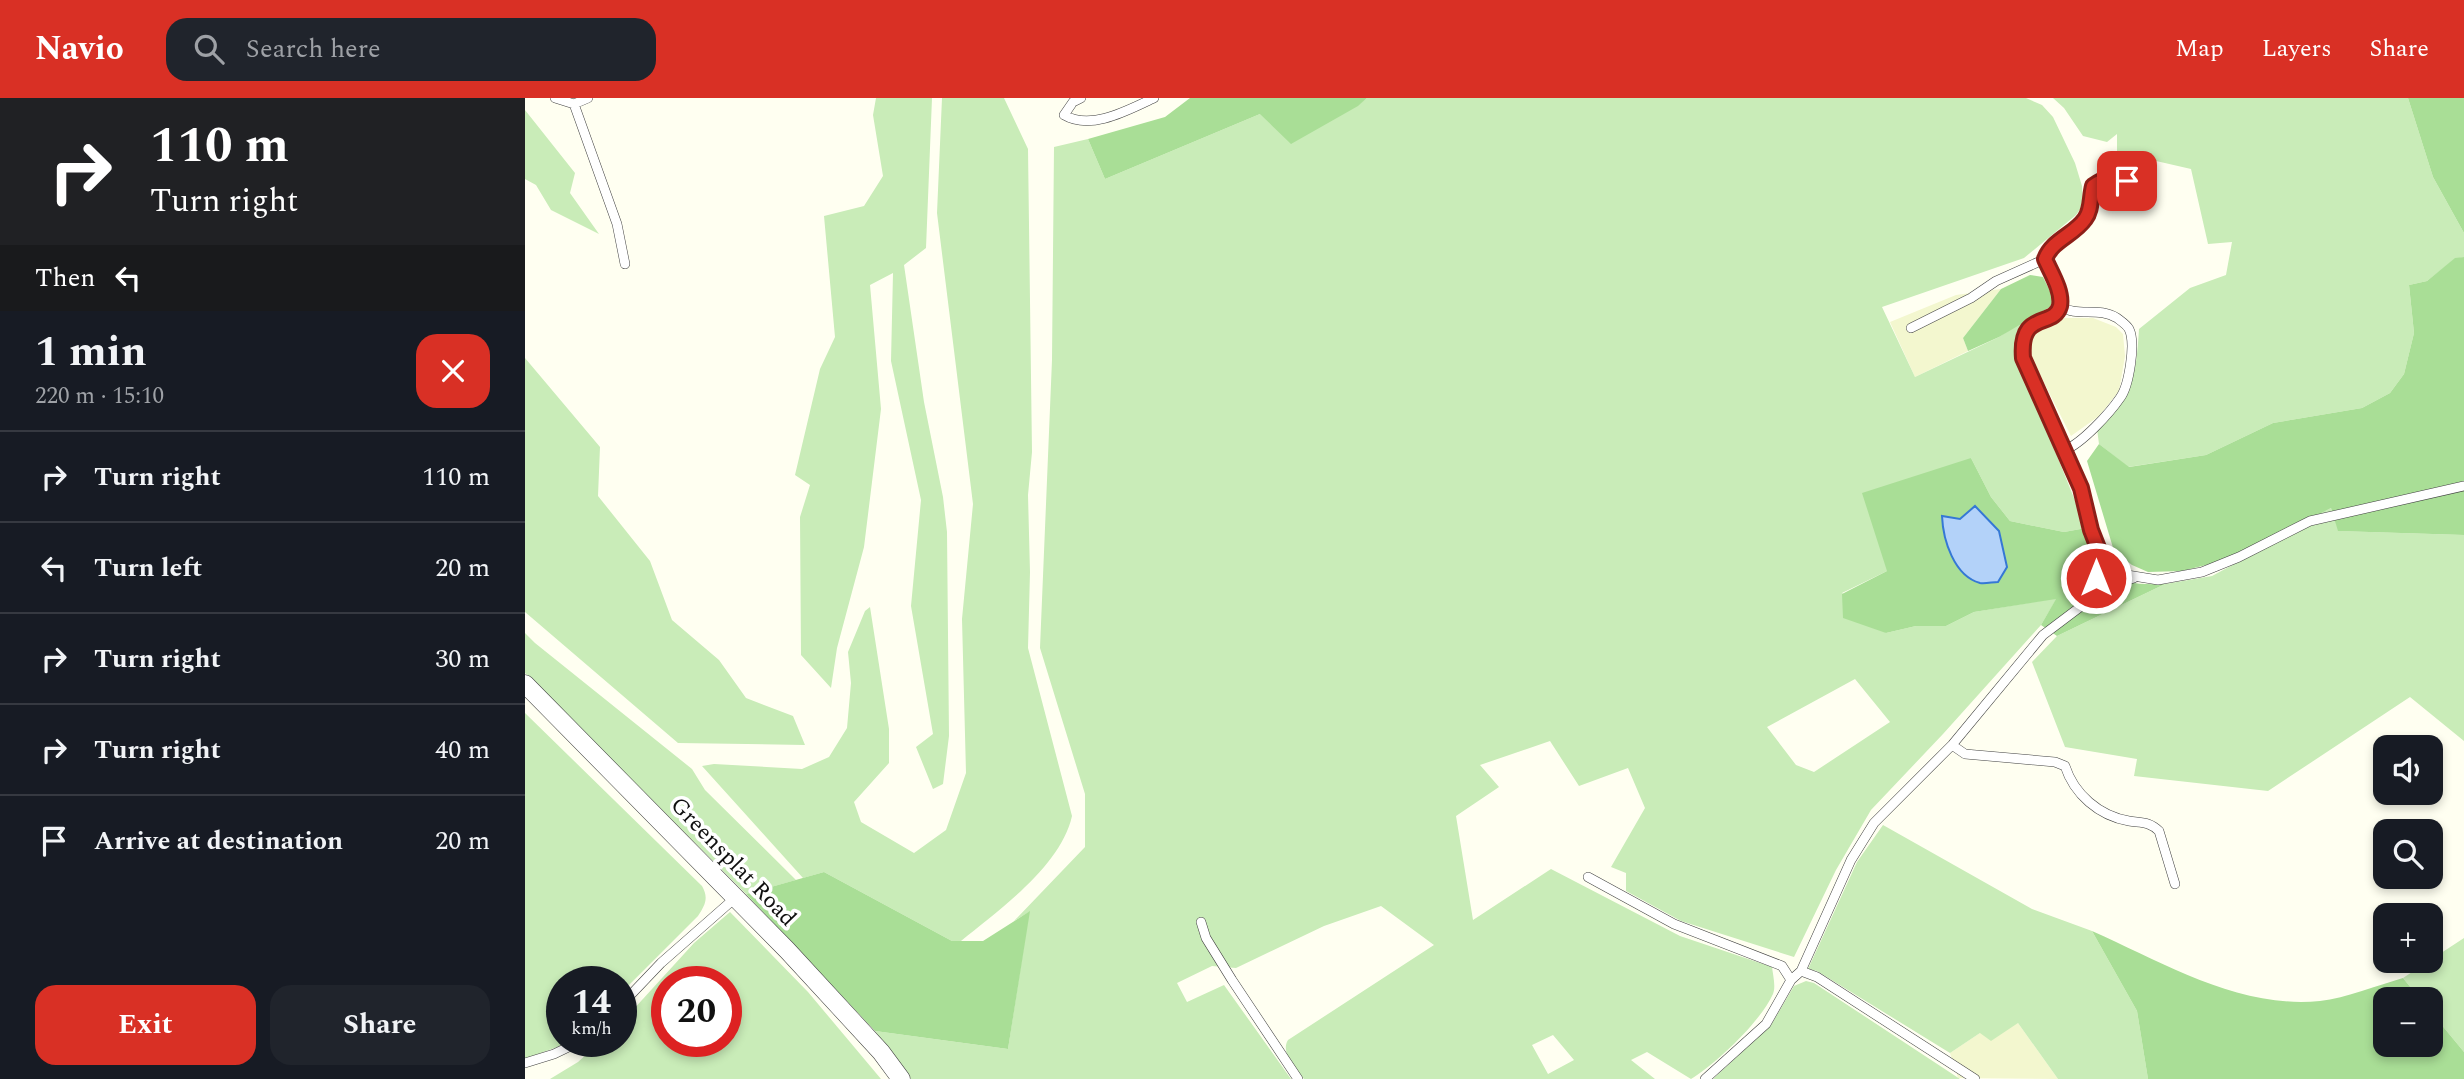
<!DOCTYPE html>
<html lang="en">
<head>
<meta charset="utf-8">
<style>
	:root { --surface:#171b24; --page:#20242c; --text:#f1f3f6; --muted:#9ea1a6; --line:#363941; --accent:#d93025 }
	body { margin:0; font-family:Spectral,serif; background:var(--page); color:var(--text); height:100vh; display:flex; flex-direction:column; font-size:26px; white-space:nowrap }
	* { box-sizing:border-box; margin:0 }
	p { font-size:23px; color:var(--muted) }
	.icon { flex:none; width:38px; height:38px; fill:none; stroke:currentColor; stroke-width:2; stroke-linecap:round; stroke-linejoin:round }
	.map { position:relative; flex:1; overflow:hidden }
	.side { display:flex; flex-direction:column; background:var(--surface); width:525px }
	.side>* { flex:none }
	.top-card { background:#202124; color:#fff; overflow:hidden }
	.tools { position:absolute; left:1848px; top:637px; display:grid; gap:14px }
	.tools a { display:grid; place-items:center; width:70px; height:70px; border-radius:14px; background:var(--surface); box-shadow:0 4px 10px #0003; font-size:35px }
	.speed { position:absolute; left:21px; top:868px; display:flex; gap:14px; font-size:35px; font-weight:700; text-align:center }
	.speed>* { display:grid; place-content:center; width:91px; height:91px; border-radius:50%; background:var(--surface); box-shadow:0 4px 10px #0003; line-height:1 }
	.speed small { font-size:18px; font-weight:400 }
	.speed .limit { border:10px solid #d22; background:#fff; color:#111 }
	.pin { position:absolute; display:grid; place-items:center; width:60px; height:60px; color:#fff; margin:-30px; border-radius:14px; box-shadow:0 4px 10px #0006 }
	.me { position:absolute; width:77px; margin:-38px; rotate:0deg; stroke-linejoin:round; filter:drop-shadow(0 0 5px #0008) }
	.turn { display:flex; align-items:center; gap:24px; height:147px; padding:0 35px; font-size:32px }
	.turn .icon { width:91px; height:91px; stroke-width:2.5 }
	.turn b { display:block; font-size:49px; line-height:60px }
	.then { display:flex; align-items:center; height:66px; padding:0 35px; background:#0003; gap:14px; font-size:26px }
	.round { display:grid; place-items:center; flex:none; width:74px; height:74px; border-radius:21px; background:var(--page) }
	.summary { display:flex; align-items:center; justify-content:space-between; height:119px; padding:0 35px }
	h1 { font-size:42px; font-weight:700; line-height:52px }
	.button { display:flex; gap:14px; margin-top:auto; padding:14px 35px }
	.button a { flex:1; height:80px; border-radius:21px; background:var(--accent); color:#fff; font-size:28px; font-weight:700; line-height:80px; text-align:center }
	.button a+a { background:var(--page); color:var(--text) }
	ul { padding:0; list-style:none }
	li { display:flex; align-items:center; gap:21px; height:91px; padding:0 35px; border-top:2px solid var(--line) }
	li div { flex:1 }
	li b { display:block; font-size:26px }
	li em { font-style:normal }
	header { display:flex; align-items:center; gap:42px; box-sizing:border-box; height:98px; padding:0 35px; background:var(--accent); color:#fff }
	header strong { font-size:33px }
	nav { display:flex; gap:38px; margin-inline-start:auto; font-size:24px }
	.search { width:490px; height:63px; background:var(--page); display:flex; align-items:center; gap:18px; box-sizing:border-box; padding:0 24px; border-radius:21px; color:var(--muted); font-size:26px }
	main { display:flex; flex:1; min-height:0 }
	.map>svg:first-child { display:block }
	.farmland { fill:#f3f7cf }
	.green { fill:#c9ecb8; fill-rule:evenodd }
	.forest { fill:#a9de96 }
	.water { fill:#b3d2f9; stroke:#3578d5; stroke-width:2 }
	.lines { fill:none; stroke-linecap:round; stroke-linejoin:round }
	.lane-casing { stroke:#424242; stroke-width:10 }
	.street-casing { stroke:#424242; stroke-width:19 }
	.lane { stroke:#fff; stroke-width:9 }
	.street { stroke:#fff; stroke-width:18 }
	.route-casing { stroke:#8d1f18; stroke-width:18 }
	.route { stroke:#d93025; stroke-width:12 }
	.labels { text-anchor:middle; stroke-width:7; stroke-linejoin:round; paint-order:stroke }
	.street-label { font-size:23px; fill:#0f0f0f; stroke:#fff }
</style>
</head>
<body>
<header>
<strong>Navio</strong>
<div class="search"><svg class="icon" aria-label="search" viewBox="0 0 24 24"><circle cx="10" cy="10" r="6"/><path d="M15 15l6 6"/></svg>Search here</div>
<nav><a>Map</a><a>Layers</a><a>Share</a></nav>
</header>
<main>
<section class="side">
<div class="top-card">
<div class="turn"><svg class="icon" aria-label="right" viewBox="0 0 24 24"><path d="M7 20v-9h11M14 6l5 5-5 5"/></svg><div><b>110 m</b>Turn right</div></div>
<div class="then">Then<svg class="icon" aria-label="left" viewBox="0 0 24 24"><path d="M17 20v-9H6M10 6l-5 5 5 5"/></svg></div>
</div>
<div class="summary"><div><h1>1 min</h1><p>220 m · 15:10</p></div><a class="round" style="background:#d93025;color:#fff"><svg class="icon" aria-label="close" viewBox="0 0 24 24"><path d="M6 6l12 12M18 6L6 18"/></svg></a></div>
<ul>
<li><svg class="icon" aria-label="right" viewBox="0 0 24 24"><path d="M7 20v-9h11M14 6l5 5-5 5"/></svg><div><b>Turn right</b></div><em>110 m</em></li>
<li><svg class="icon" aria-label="left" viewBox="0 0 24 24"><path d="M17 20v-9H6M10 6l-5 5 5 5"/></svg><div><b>Turn left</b></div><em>20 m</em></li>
<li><svg class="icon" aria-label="right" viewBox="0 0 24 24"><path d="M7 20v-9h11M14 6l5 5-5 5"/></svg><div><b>Turn right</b></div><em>30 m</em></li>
<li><svg class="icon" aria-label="right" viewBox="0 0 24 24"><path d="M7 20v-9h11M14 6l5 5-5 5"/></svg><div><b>Turn right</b></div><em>40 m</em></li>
<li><svg class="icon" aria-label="arrive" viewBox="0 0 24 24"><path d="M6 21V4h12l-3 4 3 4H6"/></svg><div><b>Arrive at destination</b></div><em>20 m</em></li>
</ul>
<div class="button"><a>Exit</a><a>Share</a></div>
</section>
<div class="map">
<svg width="1939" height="981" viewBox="0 0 1939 981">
	<rect width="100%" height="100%" fill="#fffff1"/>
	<path class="farmland" d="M1476,191L1438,240L1443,253L1390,279L1365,224L1431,197Z
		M1537,220H1568L1591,229L1598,236L1600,258L1594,293L1574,318L1546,338L1507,261L1505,246L1511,230Z
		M1493,925L1533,981L1433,980L1425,955L1455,935Z"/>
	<path class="green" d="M351,0H407L401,150L379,167L399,304L418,399L422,434L424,638L418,686L408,691L391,649L408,636L386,508L396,402L366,263L368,175L345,187L356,311L339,449L312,550L306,590L276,557L275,419L285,387L270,377L295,271L310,239L299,118L339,108L358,78L348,17Z
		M417,0H479L503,51L507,354L503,397L505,474L503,550L547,718C536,768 474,812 436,843H427L299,774L278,780L177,668L189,666L277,671L304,659L322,630L326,585L323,554L340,513L345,509L364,631V665L329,704L336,724L389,755L421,732L441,675L437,521L448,406L412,115Z
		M842,0H1501L1517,7L1528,19L1550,65L1557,88L1558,107L1551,117L1499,160L1357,209L1390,279L1474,239L1498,223L1492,242L1494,263L1561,430L1539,434L1485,423L1466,399L1446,360L1362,473L1317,495L1361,535L1391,528H1421L1449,514L1532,500L1516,527L1418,636L1346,712L1311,772L1269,859L1156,823L1101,793V775L1086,769L1120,710L1103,670L1054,688L1025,643L955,667L974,689L931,718L948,822L1026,771L1155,838L1247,869C1248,877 1251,889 1248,896C1236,923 1191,966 1166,981L1122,954L1106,962L1130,981H779C771,970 755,955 763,942L909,847L856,808L799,828L711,870L687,868L652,885L662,904L699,887L766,981H386L350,933L483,951L504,814L489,823L560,749V696L515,550L527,262L529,49L563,41L580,81L735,16L832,8ZM1330,581L1365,624L1289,674L1271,667L1242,629ZM1028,937L1049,962L1023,976L1007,947Z
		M1528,0H1883L1908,79L1939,135V159L1930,161L1902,183L1884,187L1889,235L1879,276L1865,295L1837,310L1748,325L1681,357L1603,369L1574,346L1572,331C1608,296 1611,279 1614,231L1665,190L1701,177L1707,144L1683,146L1666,71L1592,54V36L1582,44L1558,38L1539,10Z
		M0,12L50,75L45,95L74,136L26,112L11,87L0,81Z
		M0,260L75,349L73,398L125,463L147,522L194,562L221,600L268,618L280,647L153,645L0,514Z
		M1806,410L1814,433L1939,437V643L1885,599L1743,693L1609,678L1612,661L1540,649L1507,564L1532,538L1640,486L1687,478L1728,456L1715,455Z
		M0,535L10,545L167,671L180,692L271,782L221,796L0,575Z
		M0,615L177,788C184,800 180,807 173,818L96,895V884H37V943H42L35,948L2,960H0Z
		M1358,727L1507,811L1567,833L1612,913L1623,981H1533L1493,925L1466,943L1455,935L1425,955L1292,873L1283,871L1332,764Z
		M205,814L283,894L356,981H25L53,964L76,943H96V925L169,845ZM142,884H201V943H142Z
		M1939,840V954L1906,914V901H1895L1878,880Z
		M1281,883L1289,885L1435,981H1188L1246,927L1269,888Z"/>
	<path class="forest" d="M665,0H842L833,8L766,46L735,16L580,81L563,41L640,19Z
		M1883,0H1939V135L1908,79Z
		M1939,159V437L1813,433L1806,410L1743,443L1693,464L1657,473L1623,474L1607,467L1589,453L1562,363L1574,346L1604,369L1681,357L1748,325L1837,310L1865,295L1879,276L1889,235L1884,187L1902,183L1930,160Z
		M1505,177L1518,179L1529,201L1525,209L1474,239L1443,253L1438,240L1476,191Z
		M1446,360L1466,399L1485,423L1539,434L1561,430C1577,478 1588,488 1640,486L1532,538L1516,527L1531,501L1449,514L1421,528H1391L1361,535L1318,520L1317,496L1362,473L1337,395Z
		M299,774L427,843H458L505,813L483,951L350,933L221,796Z
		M1567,833C1639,865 1714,911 1795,903C1821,900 1853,887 1878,880L1895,901H1860V947H1906V914L1939,954V981H1623L1612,913Z"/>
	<path class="water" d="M1450,408L1474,433L1482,469L1473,484C1468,484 1460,486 1455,485C1429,478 1418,442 1417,418L1435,421Z"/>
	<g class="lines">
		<defs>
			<path id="lane" d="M30,0L49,6L92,126L100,166
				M556,0L548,4L539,17C566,33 603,12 629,0
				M49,6L63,0
				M1520,161C1525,173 1538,193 1535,208C1529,231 1494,211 1498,260L1556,390L1566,432L1575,455L1596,476L1633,482L1677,474L1714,459L1785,423L1939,388
				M1535,208C1552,220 1573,208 1592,220C1596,223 1602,227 1604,231C1611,245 1604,288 1595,300C1584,316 1557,345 1540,352
				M1386,230L1446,200L1471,183L1520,161C1527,142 1549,137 1560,121C1567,112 1565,99 1568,88C1588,72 1611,83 1623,104
				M1561,503L1571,480L1575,455
				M1427,647L1440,656L1530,664L1540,668C1549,696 1574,718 1604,723C1616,725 1624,723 1634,733L1650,786
				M1063,779L1149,826L1257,868L1266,882
				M676,824L681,840L707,882L773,981
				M1276,873L1292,879L1450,981
				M96,907L136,865L210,800
				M0,965L29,956L56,943
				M1180,981L1241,926L1266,882L1276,873L1326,762L1349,725L1427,647L1518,537L1583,488L1609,480"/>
			<path id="street" d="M0,586L262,852L356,954L376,981"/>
		</defs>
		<use href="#lane" class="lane-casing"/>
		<use href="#street" class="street-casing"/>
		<use href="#lane" class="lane"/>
		<use href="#street" class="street"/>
	</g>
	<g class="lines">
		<defs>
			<path id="route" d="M1571,480L1575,455L1566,432L1556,390L1498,260C1494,211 1529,231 1535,208C1538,193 1525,173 1520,161C1527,142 1549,137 1560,121C1567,112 1565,99 1568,88C1580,79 1588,79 1602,83"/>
		</defs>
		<use href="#route" class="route-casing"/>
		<use href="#route" class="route"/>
	</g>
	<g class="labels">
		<g class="street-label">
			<text transform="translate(209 763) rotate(46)" y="8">Greensplat Road</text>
		</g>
	</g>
</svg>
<div class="tools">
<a><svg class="icon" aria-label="sound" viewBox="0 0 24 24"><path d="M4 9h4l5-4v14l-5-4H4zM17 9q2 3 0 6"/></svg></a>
<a><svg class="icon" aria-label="search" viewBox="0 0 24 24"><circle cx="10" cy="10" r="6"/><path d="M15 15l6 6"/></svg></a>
<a>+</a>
<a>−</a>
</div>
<div class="speed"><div>14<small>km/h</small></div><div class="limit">20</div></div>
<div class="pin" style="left:1602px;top:83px;background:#d93025"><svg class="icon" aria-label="arrive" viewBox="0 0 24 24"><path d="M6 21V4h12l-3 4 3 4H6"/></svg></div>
<svg class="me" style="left:1571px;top:480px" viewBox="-20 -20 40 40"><circle r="17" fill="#d93025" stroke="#fff" stroke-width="3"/><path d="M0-11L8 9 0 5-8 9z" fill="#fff"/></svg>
</div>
</main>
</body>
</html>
